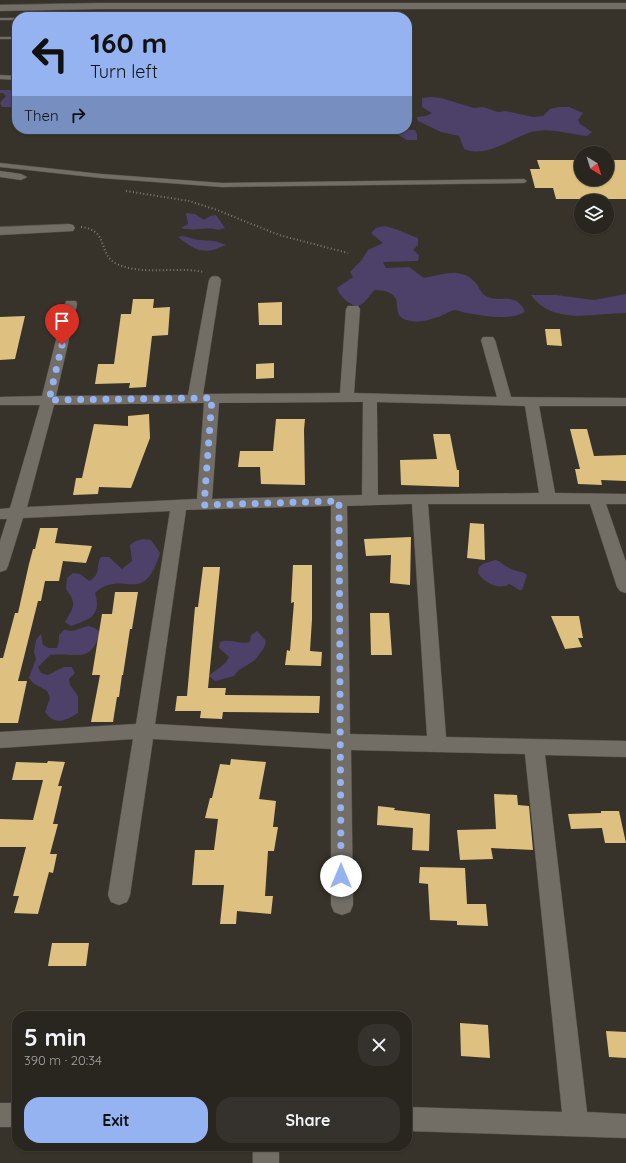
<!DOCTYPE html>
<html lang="en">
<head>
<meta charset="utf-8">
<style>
	:root { --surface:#292620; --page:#35322d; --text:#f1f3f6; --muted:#a5a5a5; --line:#45433e; --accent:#95b2f1 }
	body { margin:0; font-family:Quicksand,sans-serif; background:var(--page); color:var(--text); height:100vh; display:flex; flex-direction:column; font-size:15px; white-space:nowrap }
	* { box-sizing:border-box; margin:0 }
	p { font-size:13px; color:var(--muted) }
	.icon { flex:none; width:22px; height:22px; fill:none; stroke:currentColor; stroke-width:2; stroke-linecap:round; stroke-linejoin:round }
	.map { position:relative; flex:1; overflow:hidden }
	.drawer { position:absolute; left:12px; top:1011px; width:400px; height:140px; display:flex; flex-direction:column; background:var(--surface); border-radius:16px; box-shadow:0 1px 3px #0004,0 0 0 1px var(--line) }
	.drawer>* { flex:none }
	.banner { position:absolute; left:12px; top:12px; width:400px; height:122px; border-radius:16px; box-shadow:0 1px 3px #0004,0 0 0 1px var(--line); background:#95b2f1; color:#111; overflow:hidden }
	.needle { width:26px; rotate:142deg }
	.fabs { position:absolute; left:574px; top:146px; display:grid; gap:8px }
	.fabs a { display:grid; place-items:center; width:40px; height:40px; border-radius:50%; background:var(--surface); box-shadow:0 1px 3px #0004,0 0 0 1px var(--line); font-size:20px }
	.pin { position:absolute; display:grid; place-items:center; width:34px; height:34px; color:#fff; margin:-41px -17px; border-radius:50% 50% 50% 0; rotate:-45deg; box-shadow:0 0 4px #0007 }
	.pin .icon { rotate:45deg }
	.me { position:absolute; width:44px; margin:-22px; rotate:0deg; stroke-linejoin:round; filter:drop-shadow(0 0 3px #0008) }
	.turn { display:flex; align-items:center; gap:14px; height:84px; padding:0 12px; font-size:18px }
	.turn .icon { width:52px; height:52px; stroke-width:2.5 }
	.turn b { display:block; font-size:28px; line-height:34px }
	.then { display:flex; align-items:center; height:38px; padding:0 12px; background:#0003; gap:8px; font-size:15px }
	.round { display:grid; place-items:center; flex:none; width:42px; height:42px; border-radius:16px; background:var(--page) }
	.overview { display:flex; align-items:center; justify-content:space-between; height:68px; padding:0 12px }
	h1 { font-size:24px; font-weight:700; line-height:30px }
	.cta { display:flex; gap:8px; margin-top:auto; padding:8px 12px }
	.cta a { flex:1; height:46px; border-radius:16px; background:var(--accent); color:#111; font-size:16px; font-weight:700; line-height:46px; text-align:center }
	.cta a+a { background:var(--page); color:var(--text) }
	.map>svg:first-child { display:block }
	.green { fill:#4e4169 }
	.building { fill:#dec081 }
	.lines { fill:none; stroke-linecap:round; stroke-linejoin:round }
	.lane-casing { stroke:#524f49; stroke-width:1 }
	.street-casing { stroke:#524f49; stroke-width:1 }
	.path { stroke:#7f7c75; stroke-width:2; stroke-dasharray:1 2.5; stroke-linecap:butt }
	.lane { fill:#726e65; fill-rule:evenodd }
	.street { fill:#726e65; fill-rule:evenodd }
	.route { stroke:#95b2f1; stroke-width:7; stroke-dasharray:0 12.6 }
</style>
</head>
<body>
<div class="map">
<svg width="626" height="1163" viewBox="0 0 626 1163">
	<rect width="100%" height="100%" fill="#37332b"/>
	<path class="green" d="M0,90H17V107H2L0,103L6,96L3,93H0Z
		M432,97L441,98L474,108L483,107L498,112L506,111L533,117L543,116L550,109L559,107H569L583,113L578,120L580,124L592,132L587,136C567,134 548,126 528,133C509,140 485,158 464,149L459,136L441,132L418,121L417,117L426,116L432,113L422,107V98Z
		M388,129L415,130L417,134V140H407Z
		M186,213L195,214L204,220L210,216L216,215L225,228L218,230C207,226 193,232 181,228L188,224Z
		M384,226C396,228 406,234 418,238V245L413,250L419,255L418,261L383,262L386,268L409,267L424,278C440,275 460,267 474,281C480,287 480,294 488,297C501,303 516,291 525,312C508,321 485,316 467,313C463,313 459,310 455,310C452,310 447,313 443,315C433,319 419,324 407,320C386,314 412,292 375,290C367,297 367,302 357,307C348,302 341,299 337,288L353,277L350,272L361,261L368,250L383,243L371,233L376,228Z
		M183,236L198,240L215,241L226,245C203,255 198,252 178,237Z
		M626,294V313C593,313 554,326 531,295H556L594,300Z
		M143,539L151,540L160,553C143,609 123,567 95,593C102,616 89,620 71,626L65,622C74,607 77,603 66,589L67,578L73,573L80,574L89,581C102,574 95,567 101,557H109L122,569L132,561L130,545L136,541Z
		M495,560C501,561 504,566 509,568C515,572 521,570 527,575L522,590H519L513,586L509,584C498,591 484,582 478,573C478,563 487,563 495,560Z
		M88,626L95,628L100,632C91,665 76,652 50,655L38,667L41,673L48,675L64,667H72L75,673L69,679L70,685L78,696V713C65,721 55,726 45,712L50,698L47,691L33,683L29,678L36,659L34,652L36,640L41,634L43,645L49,648H57L59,641V635L64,630L72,631Z
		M257,631L266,641L264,648L255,660L239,670L234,676L215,681L209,676C216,669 224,667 229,657L219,648L220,642C231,638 239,645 250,642L251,635Z"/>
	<path class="building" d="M537,160H581V179H607V160H626V199H556L553,188H535L530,169H540Z
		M133,299H154L153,308L170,307L168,335L152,336L146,387L129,388L130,383L95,384L98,364H114L121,314H131Z
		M282,302V325H259L258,303Z
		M25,316L15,359L0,360V317Z
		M545,329H560L562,346L547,345Z
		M274,363V378L256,379V364Z
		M149,414L150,438L131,488L99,487L98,494L73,495L76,478H82L94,424L128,426V416Z
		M276,419H305L304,430L305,485L261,484L260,467H238L240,451H273Z
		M570,429H587L594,456L626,455V481L601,480L602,485L578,484L575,469H580Z
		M433,434H450L457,470H459V487L401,485L400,460L437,459Z
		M470,523L484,524L485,560L467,558Z
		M40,528H58L55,543L92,546L86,563L63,561L59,581H45L41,601H38L18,681H27L18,723H0V658H3L15,613H18L29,564L33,549H35Z
		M411,537L410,585L390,583L391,555L366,556L364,539Z
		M293,565H312V619L310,651L322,652L321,666L285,665L287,650L290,651L294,602L291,603Z
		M203,567H220L208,688H226L225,695L320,696L319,713L223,712L222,719L200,718L201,711H175L177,696H187L195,607H198Z
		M115,592H138L132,629H130L123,675H122L119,697H117L113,722H91L100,675H92L102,614H112Z
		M370,613H389L392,655H371Z
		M551,616H579L583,638H578L582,647L565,649Z
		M231,759L266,762L259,799L276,801L273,827H278L274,851H268L265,896H273L271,914L237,911L236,924H220L224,885H192L195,850H214L218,819L205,818L210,798H212L220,764L230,765Z
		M48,761L65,762L58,786H62L53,824H58L50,854H57L53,873L49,872L38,914L14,913L19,896H13L26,847H0V819L33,820L43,780H12L16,762L47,763Z
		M494,794L517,795L518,805L529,806L533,850L491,848L493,859L460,860L457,830L496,829Z
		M378,806L395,808L394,810L430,814L429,851L412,850L413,828L377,825Z
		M601,811H619L626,843H605L602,828L571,829L568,814L601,813Z
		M420,867L465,868L467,904H486L488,926L457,925V921L430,920L428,884L419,883Z
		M52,943H89L86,966H48Z
		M460,1023L488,1025L490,1058L461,1056Z
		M606,1031L626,1032V1058L609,1057Z"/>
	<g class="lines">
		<defs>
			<path id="lane" d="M0,18H17V20H0Z
				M0,37H17V39H0Z
				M0,75L17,76V80L0,79Z
				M0,163L101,174L222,183L524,179L527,181L524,183L222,187L101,178L0,167Z"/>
			<path id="street" d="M99,3H626V9H99L0,11V5Z
				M0,171L21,174L27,177L21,180L0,177Z
				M69,224L73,225L75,228L73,231L0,235V227Z
				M215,276L219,277L221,280L203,394L340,393L346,309L348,306H358L360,309L354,393L497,397L481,340L483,337H493L495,340L511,397L626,398V406H539L555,493L626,494V504H606L626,562V593L620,591L617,587L590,504H428L446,737L626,741V757L545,755L587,1112L626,1114V1138L407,1131V1107L562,1112L525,754L351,750L353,905L350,912L342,915L334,912L331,905V749L153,739L130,895L127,902L119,905L111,902L108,895L133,739L0,748V732L136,724L170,511L23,518L8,566L6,570L0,572V541L7,519H0V509L10,508L40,405H0V397L42,396L65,304L66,301H76L77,304L56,396L188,395L209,280L211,277ZM363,402L362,495L212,499L219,403ZM377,402L525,406L539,493L378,495ZM204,403L197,499L27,507L54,405ZM412,504L427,736L350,734L347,506ZM331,506V734L155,724L186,510Z
				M0,1103H17V1127H0Z
				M253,1146H279V1163H253Z"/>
		</defs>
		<use href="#lane" class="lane-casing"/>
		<use href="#street" class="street-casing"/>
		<path class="path" d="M126,191L189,201L217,210L279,235L348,253
			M81,227C110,230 97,255 117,264C143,276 176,266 204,272"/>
		<use href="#lane" class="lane"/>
		<use href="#street" class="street"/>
	</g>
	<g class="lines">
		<path class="route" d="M62,345L49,400L212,398L204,505L339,501L341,876"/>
	</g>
</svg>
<div class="fabs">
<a><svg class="needle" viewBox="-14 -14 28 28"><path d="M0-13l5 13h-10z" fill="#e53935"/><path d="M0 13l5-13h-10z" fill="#a5a5a5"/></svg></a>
<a><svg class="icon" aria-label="layers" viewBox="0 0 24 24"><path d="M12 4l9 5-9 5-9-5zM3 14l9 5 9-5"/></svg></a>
</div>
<div class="pin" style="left:62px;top:345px;background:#d93025"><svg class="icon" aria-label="arrive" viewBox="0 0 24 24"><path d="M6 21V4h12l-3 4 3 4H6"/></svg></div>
<svg class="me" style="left:341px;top:876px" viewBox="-20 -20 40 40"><circle r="19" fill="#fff"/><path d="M0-13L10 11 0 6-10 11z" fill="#95b2f1"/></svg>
<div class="banner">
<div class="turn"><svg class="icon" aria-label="left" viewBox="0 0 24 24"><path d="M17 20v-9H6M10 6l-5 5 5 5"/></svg><div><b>160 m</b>Turn left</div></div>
<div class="then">Then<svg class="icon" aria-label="right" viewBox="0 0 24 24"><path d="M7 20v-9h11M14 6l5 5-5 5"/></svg></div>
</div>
<section class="drawer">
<div class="overview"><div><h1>5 min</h1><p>390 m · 20:34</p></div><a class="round"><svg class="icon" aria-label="close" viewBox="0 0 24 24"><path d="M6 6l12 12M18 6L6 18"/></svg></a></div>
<div class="cta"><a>Exit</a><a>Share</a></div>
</section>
</div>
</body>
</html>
